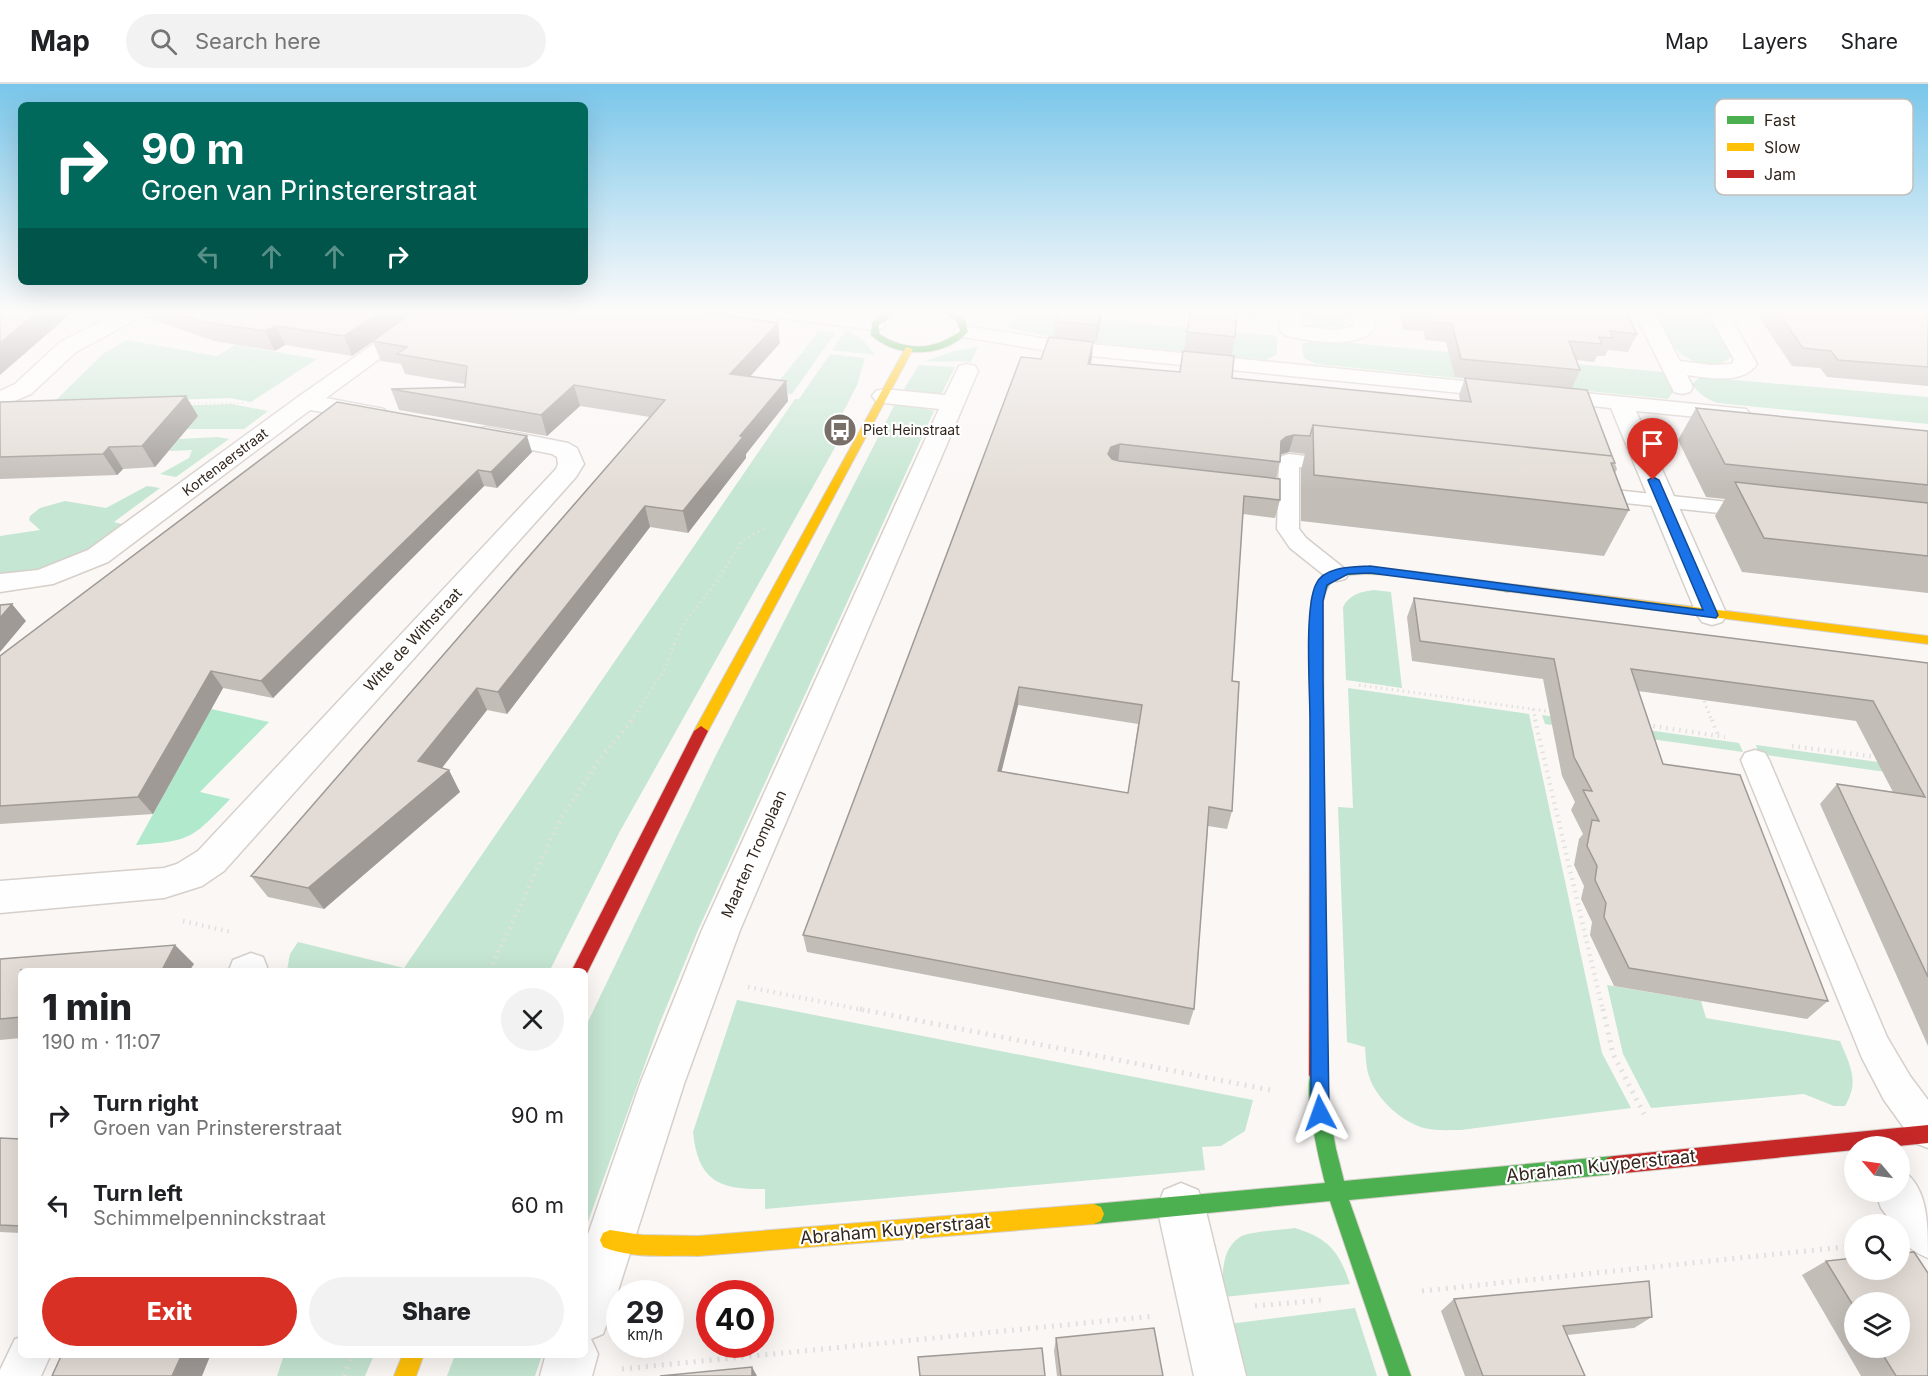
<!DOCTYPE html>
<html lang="en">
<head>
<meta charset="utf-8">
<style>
	:root { --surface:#fff; --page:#f2f2f2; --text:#202124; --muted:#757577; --line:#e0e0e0; --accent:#d93025 }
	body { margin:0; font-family:Inter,sans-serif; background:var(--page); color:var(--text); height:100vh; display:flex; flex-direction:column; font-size:22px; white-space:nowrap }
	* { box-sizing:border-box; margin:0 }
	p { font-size:20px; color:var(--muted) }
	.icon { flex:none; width:33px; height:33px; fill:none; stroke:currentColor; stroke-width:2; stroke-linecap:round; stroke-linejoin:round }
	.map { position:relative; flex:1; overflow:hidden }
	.details { position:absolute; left:18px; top:884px; width:570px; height:390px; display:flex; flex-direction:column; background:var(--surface); border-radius:9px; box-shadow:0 6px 24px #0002 }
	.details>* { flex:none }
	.top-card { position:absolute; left:18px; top:18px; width:570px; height:183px; border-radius:9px; box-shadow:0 6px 24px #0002; background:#00695c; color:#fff; overflow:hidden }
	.needle { width:39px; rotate:299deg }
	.controls { position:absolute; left:1844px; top:1052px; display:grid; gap:12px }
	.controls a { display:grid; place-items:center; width:66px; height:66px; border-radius:50%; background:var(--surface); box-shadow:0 6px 24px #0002; font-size:30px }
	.speed { position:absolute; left:606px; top:1196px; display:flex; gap:12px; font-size:30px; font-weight:700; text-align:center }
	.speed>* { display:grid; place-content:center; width:78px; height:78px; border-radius:50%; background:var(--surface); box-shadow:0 6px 24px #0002; line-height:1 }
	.speed small { font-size:15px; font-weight:400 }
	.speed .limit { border:9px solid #d22; background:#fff; color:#111 }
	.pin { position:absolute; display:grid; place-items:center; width:51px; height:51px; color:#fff; margin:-62px -26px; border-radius:50% 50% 50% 0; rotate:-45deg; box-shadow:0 0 6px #0007 }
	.pin .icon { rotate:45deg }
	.me { position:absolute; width:66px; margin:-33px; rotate:356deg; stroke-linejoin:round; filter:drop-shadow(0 0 4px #0008) }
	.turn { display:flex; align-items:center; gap:21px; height:126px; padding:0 24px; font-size:27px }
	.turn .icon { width:78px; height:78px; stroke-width:2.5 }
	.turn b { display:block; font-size:42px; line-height:51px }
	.lanes { display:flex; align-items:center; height:57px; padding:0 24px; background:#0003; justify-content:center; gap:30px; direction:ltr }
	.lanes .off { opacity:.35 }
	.round { display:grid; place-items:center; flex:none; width:63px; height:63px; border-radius:32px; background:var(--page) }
	.summary { display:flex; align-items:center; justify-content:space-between; height:102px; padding:0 24px }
	h1 { font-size:36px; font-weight:800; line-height:45px }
	.cta { display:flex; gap:12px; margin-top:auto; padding:12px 24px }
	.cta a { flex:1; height:69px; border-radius:36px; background:var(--accent); color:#fff; font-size:24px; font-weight:800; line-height:69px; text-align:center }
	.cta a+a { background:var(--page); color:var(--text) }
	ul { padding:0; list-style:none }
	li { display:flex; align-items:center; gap:18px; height:90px; padding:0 24px }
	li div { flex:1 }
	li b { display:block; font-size:22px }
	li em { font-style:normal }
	header { display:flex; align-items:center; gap:36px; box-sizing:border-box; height:84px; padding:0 30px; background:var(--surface); border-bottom:2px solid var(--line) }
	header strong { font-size:28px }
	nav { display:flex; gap:33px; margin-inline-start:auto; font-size:21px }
	.search { width:420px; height:54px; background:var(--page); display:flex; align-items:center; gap:15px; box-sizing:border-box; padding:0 21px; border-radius:33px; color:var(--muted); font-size:22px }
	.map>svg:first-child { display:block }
	.green { fill:#c5e6d2 }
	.forest { fill:#b0e9cb }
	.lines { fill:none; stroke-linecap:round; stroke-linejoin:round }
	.lane-casing { stroke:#d6cfca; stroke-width:3 }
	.street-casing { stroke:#d6cfca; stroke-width:3 }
	.fast-casing { stroke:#d6cfca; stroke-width:2 }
	.slow-casing { stroke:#d6cfca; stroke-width:2 }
	.jam-casing { stroke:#d6cfca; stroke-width:2 }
	.path-far3 { stroke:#e2e1e0; stroke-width:2; stroke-dasharray:1 3; stroke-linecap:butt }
	.path-far2 { stroke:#e2e1e0; stroke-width:3; stroke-dasharray:1.5 4; stroke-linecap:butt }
	.path-far1 { stroke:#e2e1e0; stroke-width:4.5; stroke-dasharray:1.5 5; stroke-linecap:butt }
	.path { stroke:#e2e1e0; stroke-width:5; stroke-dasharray:2 6; stroke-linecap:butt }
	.lane { fill:#fefefe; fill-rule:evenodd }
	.street { fill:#fefefe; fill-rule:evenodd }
	.fast { fill:#4caf50; fill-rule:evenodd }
	.slow { fill:#ffc107; fill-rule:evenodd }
	.jam { fill:#c62828; fill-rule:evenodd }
	.wall { fill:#c3bdb8; fill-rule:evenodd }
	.shaded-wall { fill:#9f9a96 }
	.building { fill:#e3dcd6; stroke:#9f9a96; stroke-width:1.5; fill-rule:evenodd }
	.route { fill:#1a73e8; stroke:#114b97; stroke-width:1.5 }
	.labels { text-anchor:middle; stroke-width:4.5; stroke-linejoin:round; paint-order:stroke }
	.far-poi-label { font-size:14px; fill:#32261d; stroke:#fff; text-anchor:start }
	.far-street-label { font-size:14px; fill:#32261d; stroke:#fff }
	.street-label { font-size:15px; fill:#32261d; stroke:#fff }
	.near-street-label { font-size:18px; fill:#32261d; stroke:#fff }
	.key { fill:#fff; stroke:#c2bebb; stroke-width:1.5 }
	.key-label { font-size:16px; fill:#32261d }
</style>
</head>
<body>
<header>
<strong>Map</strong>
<div class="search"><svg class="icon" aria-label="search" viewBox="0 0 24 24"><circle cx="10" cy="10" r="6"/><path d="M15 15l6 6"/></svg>Search here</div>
<nav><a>Map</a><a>Layers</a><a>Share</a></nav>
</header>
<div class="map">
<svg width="1928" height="1292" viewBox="0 0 1928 1292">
	<rect width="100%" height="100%" fill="#faf7f5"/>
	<path class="green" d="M1301,226H1351L1352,234L1342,243H1318L1303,234Z
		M1656,226H1706L1732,268V272C1719,288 1688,279 1676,265C1667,254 1662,238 1656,226Z
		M1015,228L1277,252V270L1266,276L1068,256L1008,244Z
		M846,246L863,256L875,271L832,266Z
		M819,247L835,249L792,310L771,307Z
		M127,256L217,272L235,261L317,275L251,318L230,314L52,320L104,269Z
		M1319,256L1663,288L1673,308L1668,315L1316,280L1304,274L1302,264L1304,259Z
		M978,263L971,278C955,276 941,279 925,277L954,267Z
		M830,270L865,274L857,301L833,348L843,349L619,749L550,886H287L290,870L298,858L404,884L795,315H799Z
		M919,281L955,283L942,309H915L904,305Z
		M1700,293L1928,313V340L1718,319C1707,316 1698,309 1692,300Z
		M232,320L268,327L244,345H187L197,333L12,327Z
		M908,321L934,327L699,844L659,941L585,1146V944L715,673L894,322Z
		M218,353L229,355L176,393L160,390L189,374L192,366L169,367L179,355Z
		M147,402L160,404L114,438L125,441L91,465L39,486L0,489V452L40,446L29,436L30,432L40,424L65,417L106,424Z
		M1374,506L1391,508L1402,604L1346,596L1343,523C1350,510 1360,508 1374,506Z
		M1348,604L1529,630L1602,969L1631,1024L1461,1046C1449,1046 1435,1047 1424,1044C1402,1038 1378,1016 1370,995C1366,985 1366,974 1365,963L1347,958L1338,723L1353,724Z
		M1542,631L1739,659L1743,668L1545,640Z
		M1756,661L1928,685V694L1759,670Z
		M1607,901L1701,917L1706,934L1840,957C1850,982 1860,997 1845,1022H1834L1804,1010L1651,1024L1623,970Z
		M737,916L1253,1016L1245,1047L1221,1062L1202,1063L1205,1086L765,1125V1105C719,1106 698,1097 693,1048Z
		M1295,1144C1328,1154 1339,1167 1350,1200L1224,1213C1222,1194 1220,1166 1240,1153C1249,1147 1283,1146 1295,1144Z
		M1355,1224L1377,1292H1242L1229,1240Z
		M284,1271V1270L374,1271L365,1292H277Z
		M455,1271V1270L542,1271L535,1292H447Z"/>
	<path class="forest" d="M211,625L269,638L200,708L230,715C192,755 191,757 136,761Z"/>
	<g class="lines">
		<defs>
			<path id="lane" d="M1289,370L1339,376L1346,378L1349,382L1346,386L1339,388L1299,383V445L1306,454L1345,485L1349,490L1345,495L1337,497L1329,495L1290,464L1277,445L1279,376L1282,372Z
				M1586,403L1757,421L1765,422L1768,427L1765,432L1757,433L1578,414L1575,409L1578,404Z
				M1755,666L1765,669L1769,676L1887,953L1910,992L1928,1016V1064L1915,1059L1884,1016L1862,974L1741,676L1745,669Z
				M251,869L263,873L267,883L266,886H229L233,876Z
				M21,1253V1270H51L41,1292H0V1286L15,1255Z"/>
			<path id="street" d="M123,226H149L146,230L76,268L31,310L0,323V307L15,300L60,258Z
				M422,226H446L326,314L384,325L388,330L384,335L376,337L310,326L108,478L53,500L0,508V490L38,486L88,466L298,313Z
				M755,226H814L875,234L882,236L885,240L882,244L875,246L765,232L758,230Z
				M1281,226H1301V242L1337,246L1353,242V226H1373L1374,245C1359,266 1305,257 1284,251L1280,247Z
				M1633,226H1653L1680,277L1712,281L1732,280L1734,275L1706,226H1726L1757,280C1743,301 1709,294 1687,291L1693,303L1690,308L1682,310L1674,308Z
				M964,242L1061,257L1746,325L1750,330L1746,335L1738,337L1636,327L1727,531L1722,538L1712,541L1702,538L1697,531L1611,324L1061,269L957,252L953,248L957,244Z
				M967,280L975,282L978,287L740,846L684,1000L610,1232L603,1250L591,1255L598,1270L592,1292H540L546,1270H585V1159L640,1000L702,846L939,325L884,319L876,317L872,312L876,307L884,305L945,311L959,282Z
				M486,343L568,359L577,364L584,380L576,393L224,787L202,802L164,814L0,829V797L164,784L177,780L198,767L556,385L558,380L557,373L552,370L477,355L474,350L477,345Z
				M1899,1084C1928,1101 1928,1137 1928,1174C1912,1167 1899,1159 1899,1140H1893L1881,1124L1875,1107H1899Z
				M1181,1099L1198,1106L1205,1123L1246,1292H1194L1157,1123L1164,1106Z"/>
			<path id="fast" d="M889,226H901L879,241V250C906,267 934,267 960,247L957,237L939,226H949L964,234L968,248C944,274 897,275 871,251L872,238Z
				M1368,483L1418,488L1509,500L1515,504L1509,508C1475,503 1365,481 1337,494C1328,498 1325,508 1323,517L1324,691L1322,695H1312L1310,691L1311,517C1320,485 1338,484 1368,483Z
				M1318,983L1324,985L1327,991L1329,1028L1336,1065L1344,1097L1614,1072L1621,1074L1623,1081L1621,1088L1614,1090L1349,1116L1411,1292H1389L1330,1117L1094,1140L1087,1137L1084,1130L1087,1123L1094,1120L1325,1099C1319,1074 1302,1007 1312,985Z"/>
			<path id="slow" d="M906,263L913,265L708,647L706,650H696L694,647Z
				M1509,500L1928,552V560L1505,507L1503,504Z
				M1094,1120L1101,1123L1104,1130L1101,1137L1094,1140L698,1172C667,1171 632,1175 603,1163L600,1156L603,1149L610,1146L642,1151L698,1152Z
				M403,1270H424L416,1292H394Z"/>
			<path id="jam" d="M701,642L708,647L586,891L585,886H572L694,647Z
				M1317,686L1322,687L1324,691L1327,991L1324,997L1318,999L1312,997L1309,991L1310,691L1312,687Z
				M1928,1041V1059L1898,1062H1854V1066L1614,1090L1607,1088L1605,1081L1607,1074L1614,1072Z"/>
		</defs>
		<use href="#lane" class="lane-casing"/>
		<use href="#street" class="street-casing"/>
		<use href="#fast" class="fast-casing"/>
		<use href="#slow" class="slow-casing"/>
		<use href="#jam" class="jam-casing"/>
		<path class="path-far3" d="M186,319H244"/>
		<path class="path-far2" d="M1359,601L1553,628
			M1702,612L1712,637
			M1533,625L1536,637
			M631,637L663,588L682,542L717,497L742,457L768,442"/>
		<path class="path-far1" d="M1535,636L1603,927
			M1712,636L1718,651
			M1647,641L1725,653
			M1792,662L1877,673
			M183,837L231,848
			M490,886L561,734L600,675L632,636
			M748,903L868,927"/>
		<path class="path" d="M860,925L1270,1006
			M1603,925L1613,970L1644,1030
			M1422,1207L1854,1162
			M1255,1222L1322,1216
			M622,1285L1155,1232
			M344,1292L353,1270"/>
		<use href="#lane" class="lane"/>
		<use href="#street" class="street"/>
		<use href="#fast" class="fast"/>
		<use href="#slow" class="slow"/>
		<use href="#jam" class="jam"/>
	</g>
	<path class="wall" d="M141,226H690L780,259L750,293L786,297L788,317L746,370V374L688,449L650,443L507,630L487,626L442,684L460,708L324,825L268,813L251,792L650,333L580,322L547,352L399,326L391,305L465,303V300L405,290L401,280L381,277L373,258L352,272L285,261L275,267L214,257L145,233Z
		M1103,226L1096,258L1079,256L1093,258L1091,280L1460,317L1459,311L1465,294L1587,306L1617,385L1615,389L1629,426L1604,472L1301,437V386L1305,370L1289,368L1281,371L1280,378L1276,395L1280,416L1275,434L1243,430L1232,597V727L1227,745L1208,742L1194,925L1189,941L807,868L803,851L1041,275L1054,253L1055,237ZM1018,621L1138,640L1128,709L1001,688Z
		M1191,226H1255L1254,233L1237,231L1235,253L1232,271L1184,267Z
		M1400,226H1625L1637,250L1628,268L1608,266L1605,272H1597L1594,278L1576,276L1580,286L1572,304L1455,293L1446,258L1425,256L1424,247L1403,246Z
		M1754,226H1928V302L1827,293L1820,284L1792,282Z
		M0,318L198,332L155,383L123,385L117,391L0,395Z
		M337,318L532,368L497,404L484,402L273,614L223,604L153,730L0,740V572Z
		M1696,324L1928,347V509L1742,488L1715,432L1725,415L1706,413L1678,356Z
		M1414,514L1928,579V962L1820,720L1837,700L1893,708L1856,637L1638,607L1663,680L1828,917L1807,935L1614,902L1590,851L1592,838L1581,815L1584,802L1574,781L1579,755L1583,750L1571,726L1575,718L1562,692L1543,595L1412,577L1407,533Z
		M0,875L194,880L21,886V954L0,956Z
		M0,1054L21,1055V1149L0,1148Z
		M1826,1177L1928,1292H1861L1802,1191ZM1854,1218L1899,1263H1854Z
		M1454,1215L1652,1233L1634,1244L1567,1251L1585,1292H1465L1441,1227Z
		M1056,1254L1163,1292H1057L1054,1267Z"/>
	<path class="shaded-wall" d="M40,226H75L0,291V259Z
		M383,226H418L352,272L344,252Z
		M1101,226H1103L1096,258L1097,241Z
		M778,239L780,259L734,310L730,290Z
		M276,242L285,261L275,267L265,247Z
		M1093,258L1092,274L1087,296L1088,280Z
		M786,297L788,317L746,370V374L688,449L683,427L740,352Z
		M574,301L580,322L547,352L541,331Z
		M186,312L198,332L155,383L142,362Z
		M1294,351L1289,368L1281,370L1277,375L1281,357L1286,353Z
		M527,352L532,368L497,404L491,388Z
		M1120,360L1118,378L1109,381L1108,370L1111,363Z
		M109,363L123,385L117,391L103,370Z
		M478,386L484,402L273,614L261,597Z
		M645,422L650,443L507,630L498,608Z
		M12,520L26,537L0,568V534Z
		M211,587L223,604L153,730L138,713Z
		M1019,603L1018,621L997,706L998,687Z
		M477,604L487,626L430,699L418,677Z
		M449,686L460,708L324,825L308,804Z
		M175,861L194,880L190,886H162Z
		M182,1270H211L202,1292H172Z
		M752,1283L757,1292H752Z"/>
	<path class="building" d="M0,226H40L0,259Z
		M170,226H383L344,252L276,242L265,247L203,238Z
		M416,226H690L778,239L730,290L786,297L740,352L743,353L683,427L645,422L498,608L477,604L418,677L449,686L308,804L251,792L665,316L574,301L541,331L391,305L465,303L467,282L397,270L407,263L373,257Z
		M1059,226H1101L1097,241L1055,237Z
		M1191,226H1237L1235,253L1187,248Z
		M1408,226H1625L1637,250L1610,247L1613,254L1599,253L1602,260L1569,257L1580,286L1461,275L1452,240L1431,238L1429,230L1408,228Z
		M1776,226H1928V283L1838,276L1831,267L1803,264Z
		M1049,253L1093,258L1088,280L1180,288L1183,267L1234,272L1232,294L1384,309L1471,318L1465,294L1587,306L1612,372L1313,341L1310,352L1294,351L1286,353L1281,357L1280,378L1120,360L1111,363L1108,370L1112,375L1119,377L1280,395V416L1244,412L1232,597L1239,598L1232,727L1209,723L1194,925L803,851L1021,273L1041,275ZM1019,603L1142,621L1128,709L998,687Z
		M186,312L142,362L109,363L103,370L0,373V318Z
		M337,318L527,352L491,388L478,386L261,597L211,587L138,713L0,722V572Z
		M1696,324L1928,347V401L1725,380Z
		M1313,341L1612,372L1615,379H1611L1629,426L1314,391Z
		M1735,398L1928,419V472L1764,454Z
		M1414,514L1928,579V893L1837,700L1925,713L1873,617L1631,585L1663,680L1740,691L1828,917L1629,884L1604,833L1606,819L1595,796L1597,782L1587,762L1592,736L1599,737L1583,706L1592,707L1574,673L1554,575L1420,557Z
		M12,520L0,534V521Z
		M175,861L162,886H21V933L0,935V875Z
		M0,1054L21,1055V1142L0,1141Z
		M1914,1168L1928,1189V1292H1896L1878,1263H1899V1218H1854V1223L1826,1177L1854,1174V1185H1899V1169Z
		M1649,1197L1652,1233L1563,1242L1585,1292H1483L1454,1215Z
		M1154,1244L1163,1292H1061L1056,1254Z
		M1042,1264L1045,1292H920L918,1273Z
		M62,1270H182L172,1292H52Z
		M752,1283V1292H660Z"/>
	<linearGradient id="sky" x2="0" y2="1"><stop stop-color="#79c6ea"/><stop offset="0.56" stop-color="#fdfbfa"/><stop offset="1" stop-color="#fdfbfa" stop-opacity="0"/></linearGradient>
	<rect width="1928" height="407" fill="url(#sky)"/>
	<path class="route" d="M1653,393L1659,396L1718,531L1716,534L1370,489L1348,490L1327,501L1323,517V595L1329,1029L1327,1035L1320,1037L1314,1035L1311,1029C1311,898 1310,767 1310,636C1310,606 1304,524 1316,500C1324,482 1354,483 1370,482L1703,526L1648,396Z"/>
	<defs>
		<symbol id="bus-disc" viewBox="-11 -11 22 22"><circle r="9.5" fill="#786f69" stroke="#fff"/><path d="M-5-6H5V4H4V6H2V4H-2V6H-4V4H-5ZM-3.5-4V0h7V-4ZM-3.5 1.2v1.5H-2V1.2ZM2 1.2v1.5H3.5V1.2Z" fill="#fff"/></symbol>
	</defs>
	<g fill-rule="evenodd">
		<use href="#bus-disc" x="821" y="327" width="38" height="38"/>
	</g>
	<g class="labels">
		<g class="far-poi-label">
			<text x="863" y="351">Piet Heinstraat</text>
		</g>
		<g class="far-street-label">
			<text transform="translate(225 378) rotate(-37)" y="5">Kortenaerstraat</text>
		</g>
		<g class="street-label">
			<text transform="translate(413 556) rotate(-47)" y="5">Witte de Withstraat</text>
			<text transform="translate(754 770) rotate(-66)" y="5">Maarten Tromplaan</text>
		</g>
		<g class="near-street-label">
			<text transform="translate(1601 1082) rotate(-6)" y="6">Abraham Kuyperstraat</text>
			<text transform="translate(895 1146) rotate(-5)" y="6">Abraham Kuyperstraat</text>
		</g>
	</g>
	<rect x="1715" y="15" width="198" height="96" rx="9" class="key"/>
	<rect x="1727" y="32" width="27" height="8" fill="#4caf50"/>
	<rect x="1727" y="59" width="27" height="8" fill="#ffc107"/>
	<rect x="1727" y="86" width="27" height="8" fill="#c62828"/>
	<g class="key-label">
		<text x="1764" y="42">Fast</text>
		<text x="1764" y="69">Slow</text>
		<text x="1764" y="96">Jam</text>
	</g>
</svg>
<div class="controls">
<a><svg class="needle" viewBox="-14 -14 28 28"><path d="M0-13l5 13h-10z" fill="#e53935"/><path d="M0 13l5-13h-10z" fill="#757577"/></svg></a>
<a><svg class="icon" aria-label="search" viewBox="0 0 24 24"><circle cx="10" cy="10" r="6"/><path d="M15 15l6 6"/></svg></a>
<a><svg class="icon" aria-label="layers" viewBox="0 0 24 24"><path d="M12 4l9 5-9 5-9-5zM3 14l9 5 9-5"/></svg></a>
</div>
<div class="speed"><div>29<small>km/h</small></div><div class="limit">40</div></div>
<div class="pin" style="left:1653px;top:396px;background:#d93025"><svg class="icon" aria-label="arrive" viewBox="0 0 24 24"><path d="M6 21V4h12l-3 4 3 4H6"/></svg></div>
<svg class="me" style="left:1320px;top:1029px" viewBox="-20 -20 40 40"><path d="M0-17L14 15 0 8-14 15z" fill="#1a73e8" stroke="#fff" stroke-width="4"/></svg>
<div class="top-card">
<div class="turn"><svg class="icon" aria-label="right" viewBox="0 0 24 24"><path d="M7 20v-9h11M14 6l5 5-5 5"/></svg><div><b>90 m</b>Groen van Prinstererstraat</div></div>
<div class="lanes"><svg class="icon off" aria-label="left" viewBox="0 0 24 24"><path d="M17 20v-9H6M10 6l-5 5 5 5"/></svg><svg class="icon off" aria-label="ahead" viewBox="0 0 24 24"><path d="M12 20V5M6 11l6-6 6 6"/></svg><svg class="icon off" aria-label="ahead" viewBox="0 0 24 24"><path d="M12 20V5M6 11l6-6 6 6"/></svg><svg class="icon" aria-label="right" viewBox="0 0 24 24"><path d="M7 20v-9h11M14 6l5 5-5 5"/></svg></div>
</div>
<section class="details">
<div class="summary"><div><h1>1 min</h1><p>190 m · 11:07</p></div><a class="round"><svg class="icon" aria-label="close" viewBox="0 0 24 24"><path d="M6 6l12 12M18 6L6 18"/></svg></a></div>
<ul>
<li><svg class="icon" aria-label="right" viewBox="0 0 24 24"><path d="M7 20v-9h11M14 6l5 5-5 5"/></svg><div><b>Turn right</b><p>Groen van Prinstererstraat</p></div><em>90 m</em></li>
<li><svg class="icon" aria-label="left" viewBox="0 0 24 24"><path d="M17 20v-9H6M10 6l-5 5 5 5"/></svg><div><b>Turn left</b><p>Schimmelpenninckstraat</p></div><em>60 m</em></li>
</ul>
<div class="cta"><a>Exit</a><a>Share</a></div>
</section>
</div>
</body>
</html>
